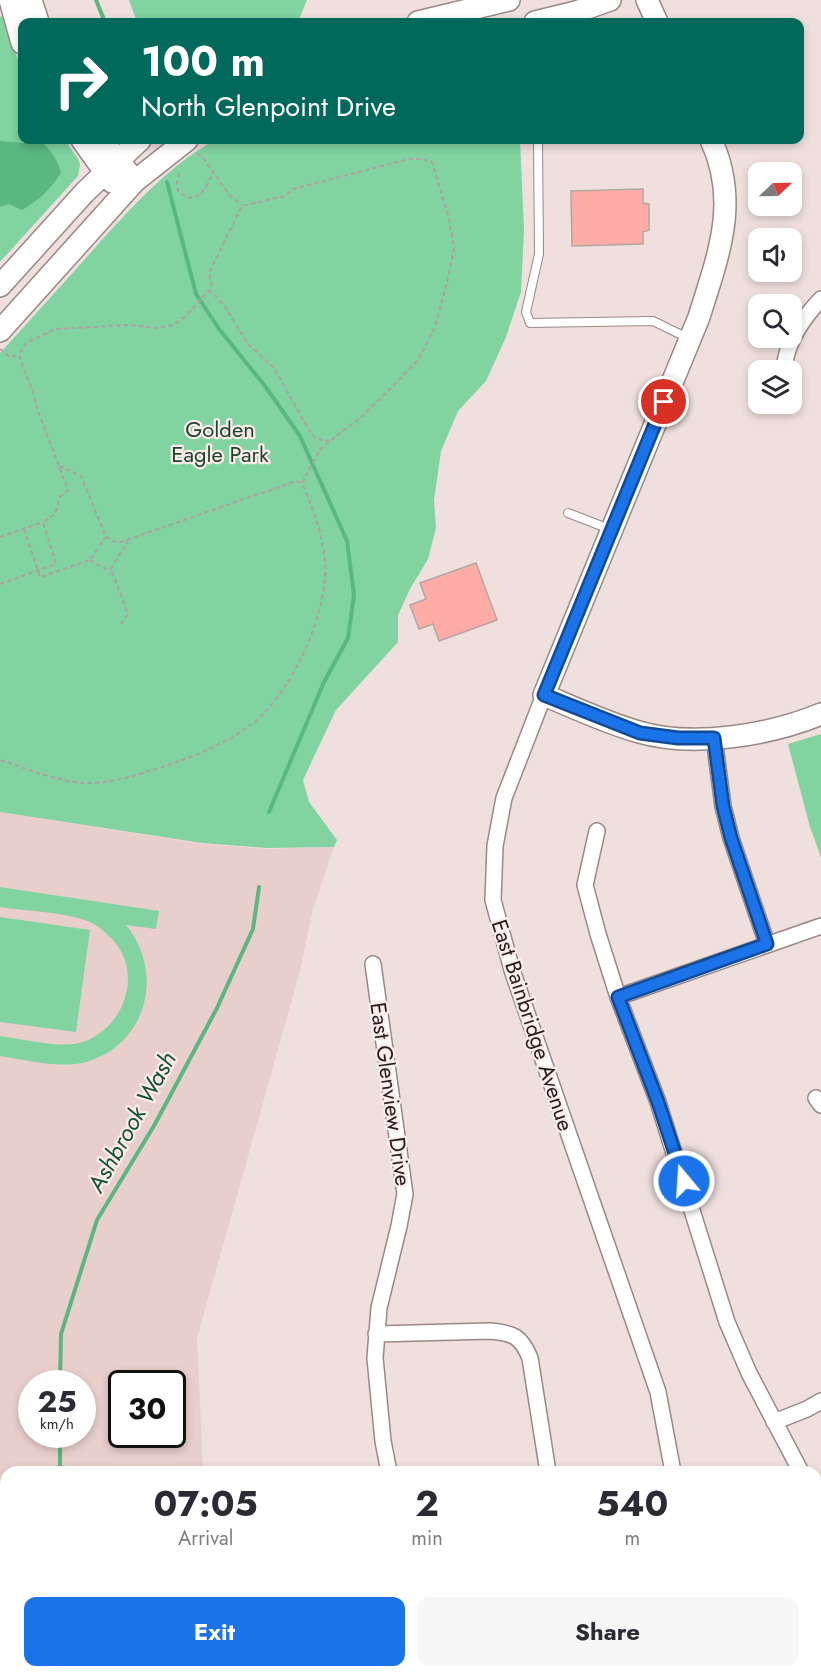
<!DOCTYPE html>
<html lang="en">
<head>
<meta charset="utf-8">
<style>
	:root { --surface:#fff; --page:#f7f7f7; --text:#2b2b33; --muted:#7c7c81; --accent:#1a73e8 }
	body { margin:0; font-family:Jost,sans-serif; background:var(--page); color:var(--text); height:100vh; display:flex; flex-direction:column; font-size:22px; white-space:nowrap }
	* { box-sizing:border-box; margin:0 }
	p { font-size:20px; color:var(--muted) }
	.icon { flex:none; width:33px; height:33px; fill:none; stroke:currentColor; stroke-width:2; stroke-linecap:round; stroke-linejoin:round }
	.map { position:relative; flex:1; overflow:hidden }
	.sheet { position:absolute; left:0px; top:1466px; width:822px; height:212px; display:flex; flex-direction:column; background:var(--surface); border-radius:18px 18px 0 0; box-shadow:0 3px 9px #0003 }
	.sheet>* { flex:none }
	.hud { position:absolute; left:18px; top:18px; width:786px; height:126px; border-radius:12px; box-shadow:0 3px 9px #0003; background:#00695c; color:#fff; overflow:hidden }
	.needle { width:39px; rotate:68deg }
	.fabs { position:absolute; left:748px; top:162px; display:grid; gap:12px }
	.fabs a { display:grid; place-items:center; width:54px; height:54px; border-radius:12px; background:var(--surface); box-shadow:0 3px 9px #0003; font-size:30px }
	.speed { position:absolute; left:18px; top:1370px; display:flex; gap:12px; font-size:30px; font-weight:700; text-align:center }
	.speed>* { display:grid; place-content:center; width:78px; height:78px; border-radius:50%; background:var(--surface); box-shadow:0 3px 9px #0003; line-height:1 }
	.speed small { font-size:15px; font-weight:400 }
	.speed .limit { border:3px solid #111; border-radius:9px; background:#fff; color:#111 }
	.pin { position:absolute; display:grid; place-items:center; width:51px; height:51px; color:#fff; margin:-26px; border:3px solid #fff; border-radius:50%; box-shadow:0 2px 6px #0007 }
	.me { position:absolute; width:66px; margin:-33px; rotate:342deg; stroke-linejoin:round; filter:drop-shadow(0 0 4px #0008) }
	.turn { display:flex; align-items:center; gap:21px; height:126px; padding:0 24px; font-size:27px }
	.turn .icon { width:78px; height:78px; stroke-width:2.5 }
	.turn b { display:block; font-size:42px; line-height:51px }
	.eta { display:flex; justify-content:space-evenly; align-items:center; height:102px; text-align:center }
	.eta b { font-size:36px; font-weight:700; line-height:42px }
	.action { display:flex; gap:12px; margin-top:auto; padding:12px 24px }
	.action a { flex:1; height:69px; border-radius:12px; background:var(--accent); color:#fff; font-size:24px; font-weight:700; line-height:69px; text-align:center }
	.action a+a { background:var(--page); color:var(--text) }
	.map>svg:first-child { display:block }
	.built { fill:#e8cfcc; fill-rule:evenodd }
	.green { fill:#81d3a0 }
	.water { fill:#5ab780 }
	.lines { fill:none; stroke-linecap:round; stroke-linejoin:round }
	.stream { stroke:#5ab780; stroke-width:4 }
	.building { fill:#feaca5; stroke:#b4a5a3; stroke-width:1.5 }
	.lane-casing { stroke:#988987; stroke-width:10 }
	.street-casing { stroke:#988987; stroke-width:18 }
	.secondary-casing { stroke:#988987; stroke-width:24 }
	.path { stroke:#aea1a0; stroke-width:2; stroke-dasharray:4.5 3; stroke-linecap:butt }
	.lane { stroke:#fff; stroke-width:8 }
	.street { stroke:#fff; stroke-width:15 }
	.secondary { stroke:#fff; stroke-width:21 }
	.route-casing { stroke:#114b97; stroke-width:15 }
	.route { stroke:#1a73e8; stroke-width:10 }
	.labels { text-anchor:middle; stroke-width:4.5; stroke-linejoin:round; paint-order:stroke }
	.park-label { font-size:22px; fill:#1d442d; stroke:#fdecea }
	.street-label { font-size:22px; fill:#241e1d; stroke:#fdecea }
	.water-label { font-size:24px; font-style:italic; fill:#105632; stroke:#fdecea }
</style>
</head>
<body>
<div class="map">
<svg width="821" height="1676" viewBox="0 0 821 1676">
	<rect width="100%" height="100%" fill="#efdfdd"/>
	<path class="built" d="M0,812L203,844L265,849L334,847L312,913L300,971L197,1338L203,1471L6,1472V1637H0ZM32,1383H82V1434H32ZM122,1383H172V1434H122Z"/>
	<path class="green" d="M129,0H307L298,22H137Z
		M2,16L22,71V140H65L78,159L80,164L78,176L0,262V17Z
		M215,140H520L524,230L521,292L506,337L486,381L458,411L441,451L434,500L436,528L428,559L410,589L398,615V642L336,710L303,780L309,802L337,840L334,847L266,848L202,843L0,812V353C31,319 62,285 93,250C128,211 169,165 215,140Z
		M821,734V857L810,827L788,744Z
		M0,887L159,911L156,929L126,925C166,974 146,1048 82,1063C56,1068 26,1060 0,1056V1036C24,1039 63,1050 86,1041C126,1024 143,972 112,939C105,932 99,926 90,922C66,912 26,911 0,907Z
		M0,917L90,930L76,1032L0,1022Z
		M816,1642H821V1676H763V1671H816Z"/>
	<path class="water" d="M28,140H40C51,151 57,158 61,173C50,190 39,200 22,210L9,204L0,207V141L23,143Z"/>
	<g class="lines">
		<path class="stream" d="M96,0L105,22
			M167,182L196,294L219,329L265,386L300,436L347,541L354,595L348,638L324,682L269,812
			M60,1383L61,1334L97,1220L155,1124L217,1008L253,929L259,887
			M60,1472V1434
			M51,1676V1671"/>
	</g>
	<path class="building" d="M643,189V203L649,204V230L643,232V244L572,246L571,191Z
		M476,563L497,620L439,641L433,624L419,629L410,605L426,599L420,583Z"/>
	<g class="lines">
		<defs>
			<path id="lane" d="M538,140L539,254L526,312L530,323L653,321L688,338
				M568,513L612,530"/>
			<path id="street" d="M784,370C786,342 802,319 821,299
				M544,695L504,798L495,846L493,900L512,970L658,1392L673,1472
				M714,738L723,806L731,838L767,944
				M597,831L585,885L598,934L618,997L658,1102L727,1322L749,1373L801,1472
				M373,964L405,1194L399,1226L379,1308L375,1358L383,1441L389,1472
				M618,997L821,926
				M816,1098L821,1105
				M376,1334L490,1331C513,1333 521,1336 530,1358L548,1472
				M774,1422L807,1409L821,1401
				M816,1503L821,1515
				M816,1629H821
				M0,1637H6
				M214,1671V1676
				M668,1671V1676
				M480,1676V1671"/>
			<path id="secondary" d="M10,0L22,43
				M31,0L38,22
				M647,0L657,22
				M418,22L509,0
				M535,22L576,12L610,0
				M82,140L112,182
				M102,140L127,171
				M711,140C740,202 718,256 699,317L544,695C575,708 607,723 639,732C693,748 770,735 821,714
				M0,286L85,192L140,140
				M0,331L135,181L187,140"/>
		</defs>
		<use href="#lane" class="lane-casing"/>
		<use href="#street" class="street-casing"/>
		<use href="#secondary" class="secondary-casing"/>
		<path class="path" d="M197,154L202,156L230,196L242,205
			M179,173L177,184L178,191L188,198C204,197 207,185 213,172
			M208,291L215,295L226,308L248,344L274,368L309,430L316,439L329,441
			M0,349L10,357L18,355
			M59,466L81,476L106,537L118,543L296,481L301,483
			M24,529L40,577L90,560L106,537
			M0,537L43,522
			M90,560L111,572
			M0,584L56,564L43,522L55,514L60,497L68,490L36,406C34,387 23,372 19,354L26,343L55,329L129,325L157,328L173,325L186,316L212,287L209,273L242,206L284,196L293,189L409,159H423L432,162L448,215L454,248L447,283L435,327L418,360L391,388L361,417L321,448L302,483C313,508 322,534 325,561C329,612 292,692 253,723C228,743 197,755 168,765C143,773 118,782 92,783C61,784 29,769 0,760
			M121,624L128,614L111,569L128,541"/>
		<use href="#lane" class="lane"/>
		<use href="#street" class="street"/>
		<use href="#secondary" class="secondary"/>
	</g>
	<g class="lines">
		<defs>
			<path id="route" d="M664,402L544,695L640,733L678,738H714L723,806L731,838L767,944L618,997L658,1102L684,1181"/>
		</defs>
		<use href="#route" class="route-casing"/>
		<use href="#route" class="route"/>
	</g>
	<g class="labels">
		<g class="park-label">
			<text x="220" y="437">Golden<tspan x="220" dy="25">Eagle Park</tspan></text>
		</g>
		<g class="street-label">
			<text transform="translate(533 1025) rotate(72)" y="8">East Bainbridge Avenue</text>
			<text transform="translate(391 1094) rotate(82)" y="8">East Glenview Drive</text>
		</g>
		<g class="water-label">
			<text transform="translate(132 1122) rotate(-61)" y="8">Ashbrook Wash</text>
		</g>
	</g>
</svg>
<div class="fabs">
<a><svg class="needle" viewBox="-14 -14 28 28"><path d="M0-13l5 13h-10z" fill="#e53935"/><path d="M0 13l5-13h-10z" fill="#7c7c81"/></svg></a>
<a><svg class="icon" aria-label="sound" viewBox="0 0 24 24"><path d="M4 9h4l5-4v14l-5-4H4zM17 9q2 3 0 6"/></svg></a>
<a><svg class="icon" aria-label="search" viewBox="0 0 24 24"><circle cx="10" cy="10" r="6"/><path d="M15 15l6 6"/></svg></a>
<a><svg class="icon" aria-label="layers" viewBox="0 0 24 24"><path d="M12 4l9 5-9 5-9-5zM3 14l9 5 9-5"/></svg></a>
</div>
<div class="speed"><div>25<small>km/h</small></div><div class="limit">30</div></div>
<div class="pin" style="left:664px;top:402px;background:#d93025"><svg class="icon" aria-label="arrive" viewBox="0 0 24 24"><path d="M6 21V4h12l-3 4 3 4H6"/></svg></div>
<svg class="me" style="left:684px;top:1181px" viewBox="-20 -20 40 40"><circle r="17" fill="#1a73e8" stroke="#fff" stroke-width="3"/><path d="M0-11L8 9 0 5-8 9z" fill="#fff"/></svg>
<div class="hud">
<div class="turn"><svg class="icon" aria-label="right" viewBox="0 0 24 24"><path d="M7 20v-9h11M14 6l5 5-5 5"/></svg><div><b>100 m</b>North Glenpoint Drive</div></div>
</div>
<section class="sheet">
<div class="eta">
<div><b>07:05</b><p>Arrival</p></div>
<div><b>2</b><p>min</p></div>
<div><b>540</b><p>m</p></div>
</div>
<div class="action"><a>Exit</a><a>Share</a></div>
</section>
</div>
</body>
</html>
